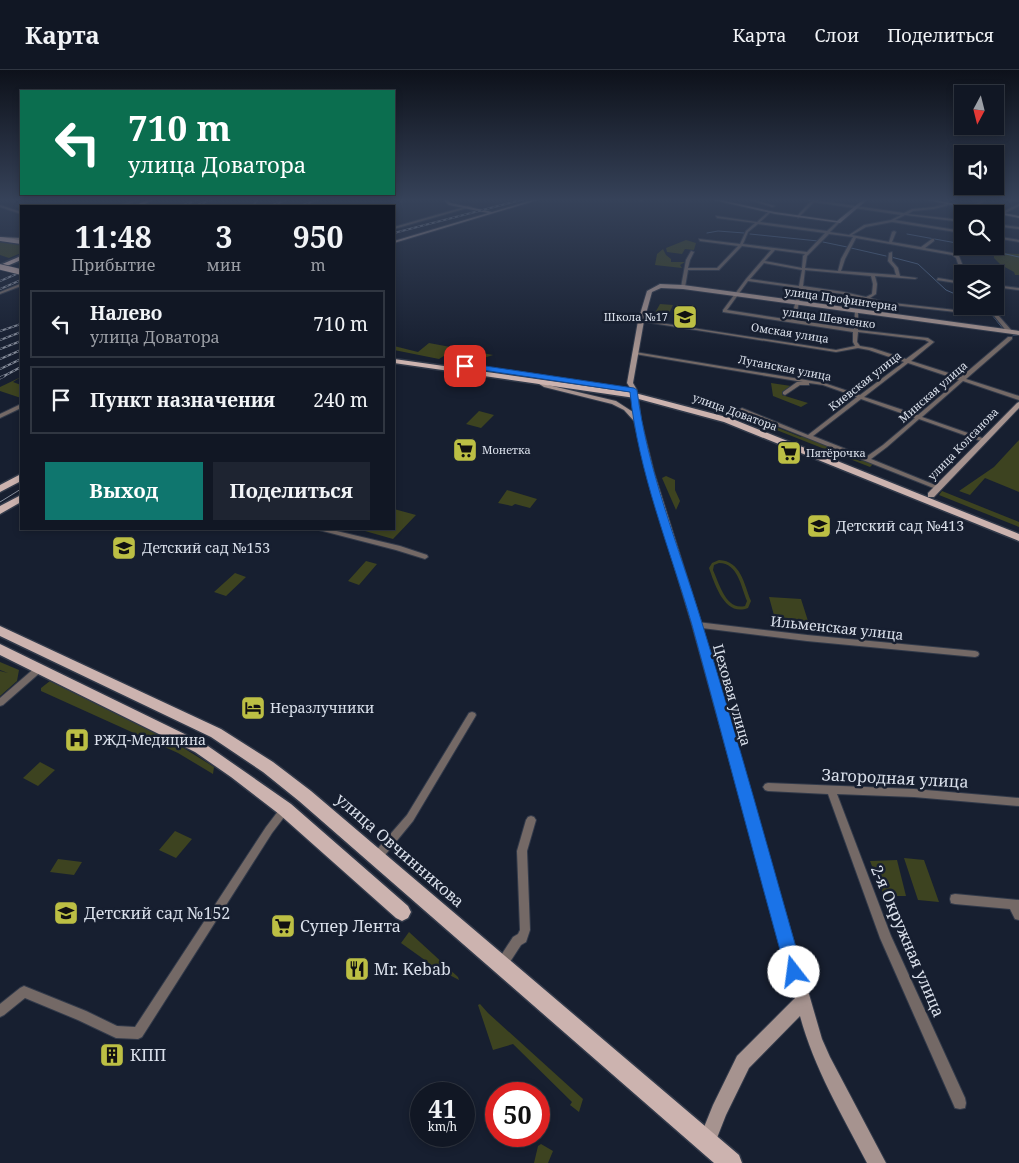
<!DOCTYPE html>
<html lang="ru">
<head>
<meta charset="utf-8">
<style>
	:root { --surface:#111724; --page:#1e2431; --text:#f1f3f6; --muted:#9c9fa6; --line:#303641; --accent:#0f766e }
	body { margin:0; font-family:"Noto Serif",serif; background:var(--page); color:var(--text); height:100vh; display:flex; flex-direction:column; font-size:19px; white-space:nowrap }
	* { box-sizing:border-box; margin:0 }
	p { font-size:16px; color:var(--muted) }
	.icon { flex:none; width:28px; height:28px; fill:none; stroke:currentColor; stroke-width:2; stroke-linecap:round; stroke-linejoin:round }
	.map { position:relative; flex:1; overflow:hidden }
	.details { position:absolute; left:20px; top:135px; width:375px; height:325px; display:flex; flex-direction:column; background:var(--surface); border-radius:0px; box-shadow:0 2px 8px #0003,0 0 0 1px var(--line) }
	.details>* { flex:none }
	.guide { position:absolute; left:20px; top:20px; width:375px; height:105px; border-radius:0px; box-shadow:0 2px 8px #0003,0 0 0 1px var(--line); background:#0b6e4f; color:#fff; overflow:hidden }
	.needle { width:32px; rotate:187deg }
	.tools { position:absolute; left:954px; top:15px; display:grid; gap:10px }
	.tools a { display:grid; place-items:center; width:50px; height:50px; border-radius:0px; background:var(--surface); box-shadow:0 2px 8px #0003,0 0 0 1px var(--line); font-size:25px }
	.speed { position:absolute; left:410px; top:1012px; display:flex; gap:10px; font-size:25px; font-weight:700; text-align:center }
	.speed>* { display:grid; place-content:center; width:65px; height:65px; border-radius:50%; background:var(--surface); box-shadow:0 2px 8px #0003,0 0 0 1px var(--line); line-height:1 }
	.speed small { font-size:12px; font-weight:400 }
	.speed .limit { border:8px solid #d22; background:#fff; color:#111 }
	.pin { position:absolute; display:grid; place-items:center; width:42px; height:42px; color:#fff; margin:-21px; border-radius:10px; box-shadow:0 2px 8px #0006 }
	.me { position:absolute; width:55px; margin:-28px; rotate:345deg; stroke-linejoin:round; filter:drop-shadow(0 0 4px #0008) }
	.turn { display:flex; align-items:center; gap:18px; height:105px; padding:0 25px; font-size:22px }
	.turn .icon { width:65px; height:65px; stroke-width:2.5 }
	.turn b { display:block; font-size:35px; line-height:42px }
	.eta { display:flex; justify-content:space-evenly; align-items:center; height:85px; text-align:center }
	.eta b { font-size:30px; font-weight:700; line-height:35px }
	.primary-button { display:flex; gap:10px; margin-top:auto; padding:10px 25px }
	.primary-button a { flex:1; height:58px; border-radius:0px; background:var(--accent); color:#fff; font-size:20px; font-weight:700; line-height:58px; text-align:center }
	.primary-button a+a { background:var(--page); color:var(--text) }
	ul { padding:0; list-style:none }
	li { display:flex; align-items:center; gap:15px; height:68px; margin:0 10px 8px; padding:0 15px; border:2px solid var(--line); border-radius:0px }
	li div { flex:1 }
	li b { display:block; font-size:19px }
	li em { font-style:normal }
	header { display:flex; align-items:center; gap:30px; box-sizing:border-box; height:70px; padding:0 25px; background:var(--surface); border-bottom:1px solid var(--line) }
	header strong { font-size:24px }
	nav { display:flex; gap:28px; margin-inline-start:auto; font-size:18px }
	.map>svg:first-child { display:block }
	.green { fill:#3d4320; fill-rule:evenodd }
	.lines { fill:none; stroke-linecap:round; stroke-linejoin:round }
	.stream { stroke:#526a8c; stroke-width:1 }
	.street-casing { stroke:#323a4a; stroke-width:2 }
	.secondary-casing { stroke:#323a4a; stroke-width:2 }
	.primary-casing { stroke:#323a4a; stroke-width:3 }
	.street { fill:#746966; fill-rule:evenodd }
	.secondary { fill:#a6938f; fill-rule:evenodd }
	.primary { fill:#ccb3af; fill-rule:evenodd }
	.tram { stroke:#868d9b; stroke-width:1 }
	.rail-far1-casing { stroke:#868d9b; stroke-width:2 }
	.rail-casing { stroke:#868d9b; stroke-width:3 }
	.rail-far1 { stroke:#171f30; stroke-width:1; stroke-dasharray:3; stroke-linecap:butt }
	.rail { stroke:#171f30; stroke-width:2; stroke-dasharray:5.5; stroke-linecap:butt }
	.primary-bridge-casing { stroke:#323a4a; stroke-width:7; stroke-linecap:butt }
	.primary-bridge { stroke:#ccb3af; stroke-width:5.5 }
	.route { fill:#1a73e8; stroke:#114b97 }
	.labels { text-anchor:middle; stroke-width:5; stroke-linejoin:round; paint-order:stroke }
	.far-street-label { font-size:11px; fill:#dae0eb; stroke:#171f30 }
	.far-poi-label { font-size:11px; fill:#dae0eb; stroke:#171f30; text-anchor:start }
	.poi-label { font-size:14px; fill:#dae0eb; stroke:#171f30; text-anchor:start }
	.street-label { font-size:14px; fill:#dae0eb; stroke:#171f30 }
	.near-street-label { font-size:16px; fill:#dae0eb; stroke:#171f30 }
	.near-poi-label { font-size:16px; fill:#dae0eb; stroke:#171f30; text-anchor:start }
</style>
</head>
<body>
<header>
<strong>Карта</strong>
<nav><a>Карта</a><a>Слои</a><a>Поделиться</a></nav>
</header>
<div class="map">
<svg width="1019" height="1093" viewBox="0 0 1019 1093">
	<rect width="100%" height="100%" fill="#171f30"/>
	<path class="green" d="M0,170L21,173V183L9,188L0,185Z
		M686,170L696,173L694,180L685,179L682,184L667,182L666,178Z
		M663,179L666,185L671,189V192H685L680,195L682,198L655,195L657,184Z
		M999,183L1019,184V205H1015L1014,202L1001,195L994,188V185Z
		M660,234L673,235L665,252L651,250Z
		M429,273L493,285L474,291H466L463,286L447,284L439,289L394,280V276L418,282Z
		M21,307L13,312L21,315V328L0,321V317Z
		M771,313L791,316L782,322V325L808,333L801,337L773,326Z
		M479,341L494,345L481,358L466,354Z
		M745,344L759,348L758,350L801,367L803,366L827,375L828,378L860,391L865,390L873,394L870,397L739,345Z
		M1019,370V422L985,408L970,425L959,421L994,397Z
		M666,406L675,410V420L680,431L676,440L662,408Z
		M507,420L537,429L530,438L515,434L512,436L498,433Z
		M942,421L1019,452V457L939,425Z
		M394,439L416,445L393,469L358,459H394Z
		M719,490C741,491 744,514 751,531L748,538C725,547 715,515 709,498L712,493ZM719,493C738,493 741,517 747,531L745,536C726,541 719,513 713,500L714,495Z
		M366,491L377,494L359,515L348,511Z
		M235,503L246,507L226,526L214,522Z
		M769,527L801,529L808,551L775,549Z
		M0,592L19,600L17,611L0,626V601L8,603L0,600Z
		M50,611L174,672L214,697L213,704L178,683L41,621V618Z
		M40,692L55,700L38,716L23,708Z
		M175,761L192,769L176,788L159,780Z
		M904,788L924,790L939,832L918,830Z
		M58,789L82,792L74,805L50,802Z
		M897,790L906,826H884L870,791Z
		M409,862L458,907L459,910L436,898L401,873Z
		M480,934L488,943L583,1029L579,1042L570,1035L572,1032L513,974L493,980L478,935Z
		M541,1074L553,1081L548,1093H534L538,1076Z"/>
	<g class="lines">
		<path class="stream" d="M707,163L718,161L744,163
			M750,164L818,171
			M907,164L962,174
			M823,172L847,177
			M970,176L1019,187
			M851,178L886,186
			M891,187L918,194L946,220L962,227
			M985,236L1004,260
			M1013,265H1019"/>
		<defs>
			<path id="street" d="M137,129H141L123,136H119Z
				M641,129H643L642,132L640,131Z
				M747,129H751L775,136L772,137Z
				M800,129H814L815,130L904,143L912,139L934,137L948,133L949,135L934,139L913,141L908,144L962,150V152L905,145L895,150L962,161V163L892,152L866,157L852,165L889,172L892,162L894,161L896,162L892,172L921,177L932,169H934V171L925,178L953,183L959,186L966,204L962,205L956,188L952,185L856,168L845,189L841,201L896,205L894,198L888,191L889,183L892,182V191L898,198L900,206L917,208L915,209L875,206L877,214L876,224L870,228L884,232L982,243L984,244L983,245L884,234L868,230L862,236L860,235L864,229L844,224L802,219L795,250L854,259L855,242L858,241V260L928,268L934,272L911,291L961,307L1008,267H1012V269L966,309L1019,326V330L963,311L922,347L985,369V371H981L919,349L887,377L871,389L940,417V419H936L742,342L733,347L728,346L742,338L808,365L857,327L823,315L809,313V315H800L785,325L783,324V322L797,312H803L635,284L633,283L635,282L824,313L860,325L904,292L869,280L858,278L836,282L639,251L641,250L836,280L855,276L853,272V262L723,242V240L746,209L771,180L742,176L719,200H688L685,217L683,218L681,217L686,190L691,181L694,182L690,190L688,198H717L738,176L700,171L699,169L740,174L746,161L755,153L717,148L716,146L757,152L769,141L770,143L760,152L827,161L838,151L839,153L830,162L849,165L864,155L891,150L901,145L814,132L798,148L797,146L811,131ZM758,154L825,163L807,182L743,174L748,162ZM829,164L853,167L841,189L838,201L805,198L807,186ZM775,180L805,184L803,186L802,198L765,191ZM764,193L802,200L799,216L750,209ZM805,200L871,206L873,214L872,224L866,227L844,222L803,216ZM748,211L799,218L791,250L727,240ZM858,262L925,270L929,272L906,289L872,278L860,276L857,272ZM908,293L959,310L918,345L864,327ZM861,329L915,348L883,375L866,387L813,366Z
				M969,129L983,130L988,129L971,139L970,137L980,132Z
				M1005,129L1019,130V132L1006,130Z
				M1019,134V136L1004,144L995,151V148L1002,142Z
				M0,135L21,142V144L0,137Z
				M468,136L471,137L394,159V157Z
				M995,154L1019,157V159L995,156Z
				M995,166L1019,170V172L995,168Z
				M938,208L962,212V214L937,210Z
				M20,214H21V216L0,224V222Z
				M995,215L1019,218V220L995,217Z
				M986,236H990L1012,261V263H1008Z
				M19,335H21V338L0,348V344Z
				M318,459H328L400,476L427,485L428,487L425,489L396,480L319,460Z
				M697,552L807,565L975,581L978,582L979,584L978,586L975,587L807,571L694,557L693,555Z
				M40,595L43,596L44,598L43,600L3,635L0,636V628L37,596Z
				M472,642L475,643L476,645L475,647L413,751L381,790L377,792L373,790L372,787L373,784L407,745L469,643Z
				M768,713L914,719L1019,728V736L914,727L837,724L891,866L965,1028L966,1033L965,1038L960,1039L955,1038L880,868L828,724L768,721L765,720L763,717L765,714Z
				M285,735L288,736L290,739L288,742L272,763L142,967L138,969L116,968L78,950L25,928L4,945L0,947V934L20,918L24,916L86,941L117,956L135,957L266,757L282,736Z
				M531,746L534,747L536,750L527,781L530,860L526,872L521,875L506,898L502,900L498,898L496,894L498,890L513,867L518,864L520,860L517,781L526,750L528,747Z
				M955,824L1019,830V850L1015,849L1010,839L955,834L951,833L950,829L951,825Z"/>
			<path id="secondary" d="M442,129H446L451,133L492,142L535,129H541L394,173V171L488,143L449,135Z
				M709,129H716L775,142L837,151L864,129H868L840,153L775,144Z
				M921,129H929L1019,146V148Z
				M0,167L21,168V170L0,169Z
				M660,214L683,215L1019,261V265L683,219L661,218L652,222L644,251L633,313L637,320L632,321L627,313L638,251L647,221Z
				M539,310L548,315L616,331L633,342L632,326L635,324L638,326L641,350L654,402L702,555L822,969L830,987L886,1093H867C842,1045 814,998 800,946L749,998L726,1045L713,1078L707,1081L701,1078L698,1072L713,1035L737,986L795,928L692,555L646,402L634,351L624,340L612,334L544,317L536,312Z
				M1019,332V338L934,427H928V423L1017,333Z"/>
			<path id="primary" d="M149,129H155L141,136H134Z
				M0,167L21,170V174L0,171Z
				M21,186V190L0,199V195Z
				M394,289L635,323L730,348L1019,464V471L724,352L635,328L394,293Z
				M21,404V411L0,422V415Z
				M21,425V432L0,444V436Z
				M0,556L221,659L273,692L311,721L739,1085L742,1093H714L299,731L263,702L211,667L0,566Z
				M0,574L205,674L291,734L408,836L411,842L408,848L402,851L396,848L279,744L231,707L195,682L0,585Z"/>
		</defs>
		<use href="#street" class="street-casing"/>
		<use href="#secondary" class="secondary-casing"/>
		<use href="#primary" class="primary-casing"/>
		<use href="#street" class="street"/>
		<use href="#secondary" class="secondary"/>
		<use href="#primary" class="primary"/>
		<path class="tram" d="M0,432L21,419"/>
		<defs>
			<path id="rail-far1" d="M181,136L200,129
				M195,136L213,129
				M253,136L258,129
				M270,136L289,129
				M300,136L320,129
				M394,163L525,129
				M0,211L21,202
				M0,219L21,210
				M0,261L21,254
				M0,270L21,262
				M0,279L21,271
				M0,289L21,280
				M0,299L21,289
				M2,307L21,297"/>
			<path id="rail" d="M0,308L4,306"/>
		</defs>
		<use href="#rail-far1" class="rail-far1-casing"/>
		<use href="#rail" class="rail-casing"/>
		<use href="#rail-far1" class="rail-far1"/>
		<use href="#rail" class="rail"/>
		<defs>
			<path id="primary-bridge" d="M0,197L21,202"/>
		</defs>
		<use href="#primary-bridge" class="primary-bridge-casing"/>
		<use href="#primary-bridge" class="primary-bridge"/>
	</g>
	<linearGradient id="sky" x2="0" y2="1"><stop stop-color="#0d111a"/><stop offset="0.46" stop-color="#364259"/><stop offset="1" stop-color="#364259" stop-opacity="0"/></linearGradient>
	<rect width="1019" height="282" fill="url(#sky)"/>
	<path class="route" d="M465,293L634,318L637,320C647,400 679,477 702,553C738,669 770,786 803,902L800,908L794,911L788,908L786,902C754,787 724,671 692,555C670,479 638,402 630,322L462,297L461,296Z"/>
	<defs>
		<symbol id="school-square" viewBox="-11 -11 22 22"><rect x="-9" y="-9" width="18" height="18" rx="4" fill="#bcbf44" stroke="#171f30"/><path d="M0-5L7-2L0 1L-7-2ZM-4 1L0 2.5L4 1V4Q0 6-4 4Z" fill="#111"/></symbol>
		<symbol id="supermarket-square" viewBox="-11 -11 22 22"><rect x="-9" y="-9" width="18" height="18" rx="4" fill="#bcbf44" stroke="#171f30"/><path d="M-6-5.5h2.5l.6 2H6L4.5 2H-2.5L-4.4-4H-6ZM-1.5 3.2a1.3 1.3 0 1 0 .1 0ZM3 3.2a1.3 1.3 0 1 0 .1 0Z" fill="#111"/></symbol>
		<symbol id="hotel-square" viewBox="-11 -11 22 22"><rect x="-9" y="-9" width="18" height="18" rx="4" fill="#bcbf44" stroke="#171f30"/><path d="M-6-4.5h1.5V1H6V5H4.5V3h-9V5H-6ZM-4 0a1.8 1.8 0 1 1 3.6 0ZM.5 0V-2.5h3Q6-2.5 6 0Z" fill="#111"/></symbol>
		<symbol id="hospital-square" viewBox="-11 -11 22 22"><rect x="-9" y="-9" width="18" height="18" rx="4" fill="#bcbf44" stroke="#171f30"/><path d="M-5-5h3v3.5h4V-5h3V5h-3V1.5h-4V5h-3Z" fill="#111"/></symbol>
		<symbol id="restaurant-square" viewBox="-11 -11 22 22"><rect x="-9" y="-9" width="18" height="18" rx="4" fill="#bcbf44" stroke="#171f30"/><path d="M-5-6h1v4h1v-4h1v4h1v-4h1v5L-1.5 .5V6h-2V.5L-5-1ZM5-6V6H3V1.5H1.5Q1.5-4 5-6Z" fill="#111"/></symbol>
		<symbol id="building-square" viewBox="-11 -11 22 22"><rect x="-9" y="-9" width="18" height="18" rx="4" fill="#bcbf44" stroke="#171f30"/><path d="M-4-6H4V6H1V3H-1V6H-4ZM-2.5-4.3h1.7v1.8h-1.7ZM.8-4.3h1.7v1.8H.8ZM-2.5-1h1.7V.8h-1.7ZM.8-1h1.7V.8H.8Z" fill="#111"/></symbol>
	</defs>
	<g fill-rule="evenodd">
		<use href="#school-square" x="671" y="233" width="28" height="28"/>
		<use href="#supermarket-square" x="451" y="366" width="28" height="28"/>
		<use href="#supermarket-square" x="775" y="369" width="28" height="28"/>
		<use href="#school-square" x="805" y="442" width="28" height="28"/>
		<use href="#school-square" x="110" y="464" width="28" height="28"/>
		<use href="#hotel-square" x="239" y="624" width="28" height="28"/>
		<use href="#hospital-square" x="63" y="656" width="28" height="28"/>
		<use href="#school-square" x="52" y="829" width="28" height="28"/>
		<use href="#supermarket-square" x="269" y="842" width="28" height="28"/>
		<use href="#restaurant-square" x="343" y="885" width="28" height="28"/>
		<use href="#building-square" x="98" y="971" width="28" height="28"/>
	</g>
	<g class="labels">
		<g class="far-street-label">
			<text transform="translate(841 229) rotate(8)" y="4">улица Профинтерна</text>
			<text transform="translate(829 248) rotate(8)" y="4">улица Шевченко</text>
			<text transform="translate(790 263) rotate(9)" y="4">Омская улица</text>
			<text transform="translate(785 298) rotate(11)" y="4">Луганская улица</text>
			<text transform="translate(865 311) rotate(-38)" y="4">Киевская улица</text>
			<text transform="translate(933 322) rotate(-41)" y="4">Минская улица</text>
			<text transform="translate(735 342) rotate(20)" y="4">улица Доватора</text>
			<text transform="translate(963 374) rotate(-46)" y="4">улица Колсанова</text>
		</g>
		<g class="far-poi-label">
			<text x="668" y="251" text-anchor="end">Школа №17</text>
			<text x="482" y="384">Монетка</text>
			<text x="806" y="387">Пятёрочка</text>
		</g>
		<g class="poi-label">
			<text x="836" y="461">Детский сад №413</text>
			<text x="142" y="483">Детский сад №153</text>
			<text x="270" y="643">Неразлучники</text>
			<text x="94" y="675">РЖД-Медицина</text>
		</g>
		<g class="street-label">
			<text transform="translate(837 558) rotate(6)" y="5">Ильменская улица</text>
			<text transform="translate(732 625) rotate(74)" y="5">Цеховая улица</text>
		</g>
		<g class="near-street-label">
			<text transform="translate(895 708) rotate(3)" y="6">Загородная улица</text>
			<text transform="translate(400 780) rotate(41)" y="6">улица Овчинникова</text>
			<text transform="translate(908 871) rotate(67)" y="6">2-я Окружная улица</text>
		</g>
		<g class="near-poi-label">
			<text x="84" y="849">Детский сад №152</text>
			<text x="300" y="862">Супер Лента</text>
			<text x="374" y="905">Mr. Kebab</text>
			<text x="130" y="991">КПП</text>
		</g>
	</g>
</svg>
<div class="tools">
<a><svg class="needle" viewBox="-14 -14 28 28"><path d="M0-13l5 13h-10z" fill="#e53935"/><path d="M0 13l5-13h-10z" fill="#9c9fa6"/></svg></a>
<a><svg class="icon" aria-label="sound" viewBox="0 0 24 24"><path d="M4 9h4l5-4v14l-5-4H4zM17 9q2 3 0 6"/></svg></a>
<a><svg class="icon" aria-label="search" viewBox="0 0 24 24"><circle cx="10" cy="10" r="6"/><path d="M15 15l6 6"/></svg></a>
<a><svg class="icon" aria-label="layers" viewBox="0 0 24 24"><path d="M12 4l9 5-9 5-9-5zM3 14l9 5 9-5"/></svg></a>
</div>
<div class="speed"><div>41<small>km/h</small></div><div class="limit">50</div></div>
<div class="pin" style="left:465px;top:296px;background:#d93025"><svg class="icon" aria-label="arrive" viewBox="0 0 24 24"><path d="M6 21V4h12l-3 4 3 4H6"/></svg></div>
<svg class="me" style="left:794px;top:902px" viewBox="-20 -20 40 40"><circle r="19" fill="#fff"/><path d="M0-13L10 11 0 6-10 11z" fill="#1a73e8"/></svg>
<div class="guide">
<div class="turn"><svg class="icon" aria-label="left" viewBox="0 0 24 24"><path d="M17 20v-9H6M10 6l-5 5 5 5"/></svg><div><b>710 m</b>улица Доватора</div></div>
</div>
<section class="details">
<div class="eta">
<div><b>11:48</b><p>Прибытие</p></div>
<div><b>3</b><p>мин</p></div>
<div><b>950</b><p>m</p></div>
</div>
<ul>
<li><svg class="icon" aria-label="left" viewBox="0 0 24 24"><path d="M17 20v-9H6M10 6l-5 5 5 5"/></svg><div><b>Налево</b><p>улица Доватора</p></div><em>710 m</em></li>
<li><svg class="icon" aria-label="arrive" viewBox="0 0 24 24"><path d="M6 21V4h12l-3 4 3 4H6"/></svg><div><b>Пункт назначения</b></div><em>240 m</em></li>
</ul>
<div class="primary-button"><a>Выход</a><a>Поделиться</a></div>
</section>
</div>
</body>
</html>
